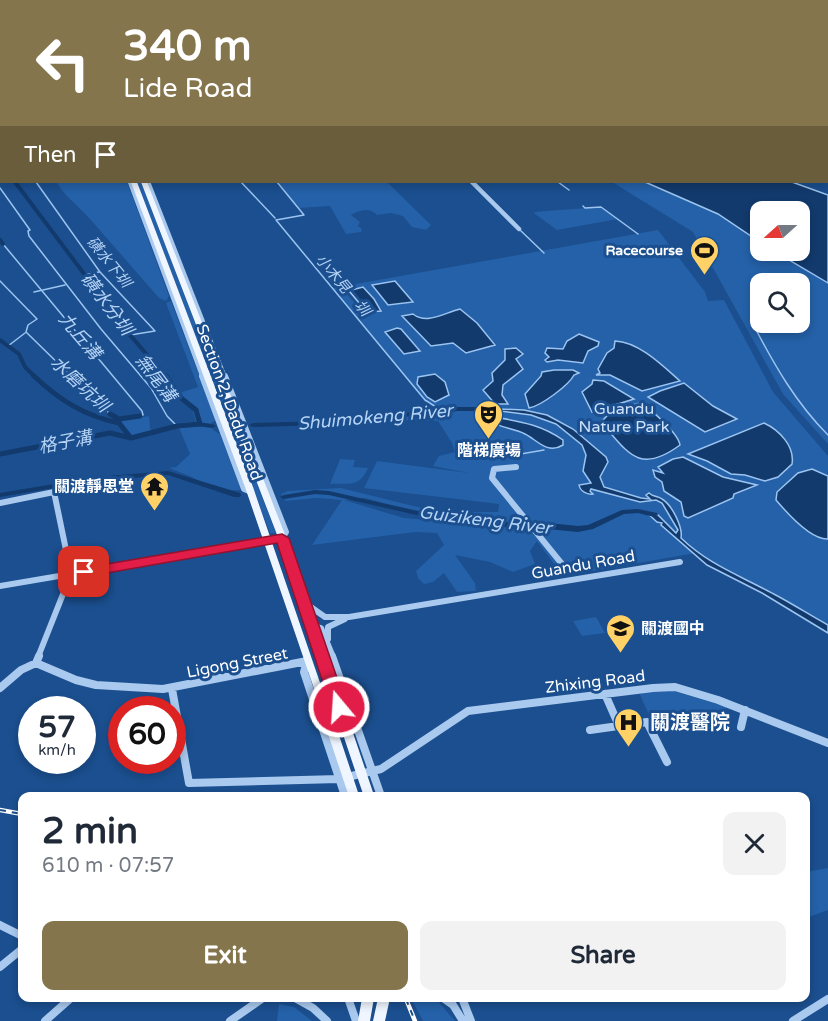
<!DOCTYPE html>
<html lang="en">
<head>
<meta charset="utf-8">
<style>
	:root { --surface:#fff; --page:#f2f2f3; --text:#1f2937; --muted:#747a83; --accent:#84754c }
	body { margin:0; font-family:"Varela Round","Noto Sans TC",sans-serif; background:var(--page); color:var(--text); height:100vh; display:flex; flex-direction:column; font-size:22px; white-space:nowrap }
	* { box-sizing:border-box; margin:0 }
	p { font-size:20px; color:var(--muted) }
	.icon { flex:none; width:33px; height:33px; fill:none; stroke:currentColor; stroke-width:2; stroke-linecap:round; stroke-linejoin:round }
	.map { position:relative; flex:1; overflow:hidden }
	.drawer { position:absolute; left:18px; top:792px; width:792px; height:210px; display:flex; flex-direction:column; background:var(--surface); border-radius:12px; box-shadow:0 3px 9px #0003 }
	.drawer>* { flex:none }
	.hud { position:absolute; left:0px; top:0px; width:828px; height:183px; box-shadow:0 3px 9px #0003; background:#84754c; color:#fff; overflow:hidden }
	.needle { width:39px; rotate:249deg }
	.controls { position:absolute; left:750px; top:201px; display:grid; gap:12px }
	.controls a { display:grid; place-items:center; width:60px; height:60px; border-radius:12px; background:var(--surface); box-shadow:0 3px 9px #0003; font-size:30px }
	.speed { position:absolute; left:18px; top:696px; display:flex; gap:12px; font-size:30px; font-weight:700; text-align:center }
	.speed>* { display:grid; place-content:center; width:78px; height:78px; border-radius:50%; background:var(--surface); box-shadow:0 3px 9px #0003; line-height:1 }
	.speed small { font-size:15px; font-weight:400 }
	.speed .limit { border:9px solid #d22; background:#fff; color:#111 }
	.pin { position:absolute; display:grid; place-items:center; width:51px; height:51px; color:#fff; margin:-26px; border-radius:12px; box-shadow:0 3px 9px #0006 }
	.me { position:absolute; width:66px; margin:-33px; rotate:342deg; stroke-linejoin:round; filter:drop-shadow(0 0 4px #0008) }
	.turn { display:flex; align-items:center; gap:21px; height:126px; padding:0 24px; font-size:27px }
	.turn .icon { width:78px; height:78px; stroke-width:2.5 }
	.turn b { display:block; font-size:42px; line-height:51px }
	.then { display:flex; align-items:center; height:57px; padding:0 24px; background:#0003; gap:12px; font-size:22px }
	.round { display:grid; place-items:center; flex:none; width:63px; height:63px; border-radius:12px; background:var(--page) }
	.summary { display:flex; align-items:center; justify-content:space-between; height:102px; padding:0 24px }
	h1 { font-size:36px; font-weight:700; line-height:45px }
	.primary-button { display:flex; gap:12px; margin-top:auto; padding:12px 24px }
	.primary-button a { flex:1; height:69px; border-radius:12px; background:var(--accent); color:#fff; font-size:24px; font-weight:700; line-height:69px; text-align:center }
	.primary-button a+a { background:var(--page); color:var(--text) }
	.map>svg:first-child { display:block }
	.green { fill:#2461a8; fill-rule:evenodd }
	.water { fill:#123a6d; stroke:#9cc4f0; stroke-width:1.5 }
	.lines { fill:none; stroke-linecap:round; stroke-linejoin:round }
	.stream { stroke:#9cc4f0; stroke-width:1.5 }
	.canal-far2 { stroke:#123a6d; stroke-width:3 }
	.canal-far1 { stroke:#123a6d; stroke-width:4 }
	.canal { stroke:#123a6d; stroke-width:5 }
	.river { fill:#123a6d; fill-rule:evenodd }
	.minor-far3 { stroke:#a9c9ee; stroke-width:4 }
	.minor-far2 { stroke:#a9c9ee; stroke-width:4.5 }
	.minor-far1 { stroke:#a9c9ee; stroke-width:6 }
	.minor { stroke:#a9c9ee; stroke-width:8 }
	.major { fill:#f0f6ff; fill-rule:evenodd }
	.highway { fill:#fff; fill-rule:evenodd }
	.rail-casing { stroke:#fff; stroke-width:4.5 }
	.rail { stroke:#1b4f8f; stroke-width:2; stroke-dasharray:6; stroke-linecap:butt }
	.major-bridge { stroke:#f0f6ff; stroke-width:10 }
	.route { fill:#e11d48; stroke:#92132f; stroke-width:1.5 }
	.labels { text-anchor:middle; stroke-width:6; stroke-linejoin:round; paint-order:stroke }
	.far-poi-label { font-size:14px; font-weight:bold; fill:#fff; stroke:#1b4f8f; text-anchor:end }
	.far-water-label { font-size:15px; font-style:italic; fill:#b5d3f5; stroke:#1b4f8f }
	.street-label { font-size:16px; fill:#fff; stroke:#1b4f8f }
	.park-label { font-size:16px; fill:#cfe3fa; stroke:#1b4f8f }
	.poi-label { font-size:16px; font-weight:bold; fill:#fff; stroke:#1b4f8f }
	.water-label { font-size:18px; font-style:italic; fill:#b5d3f5; stroke:#1b4f8f }
	.near-poi-label { font-size:20px; font-weight:bold; fill:#fff; stroke:#1b4f8f; text-anchor:start }
</style>
</head>
<body>
<div class="map">
<svg width="828" height="1021" viewBox="0 0 828 1021">
	<rect width="100%" height="100%" fill="#1b4f8f"/>
	<path class="green" d="M56,182H127L169,296L166,301L159,298L90,219L65,194Z
		M137,182H141L276,533H270Z
		M278,182H387L431,225L426,230L412,227L403,216L391,213L377,215C370,207 359,210 351,215L360,222L358,226L362,229L361,232L346,234L330,206L299,208Z
		M612,182H645L718,214L760,242V250L774,251L828,283V444L783,394L693,232ZM760,284H800V322H760Z
		M600,207L618,219L557,230L535,214L534,212Z
		M658,230L705,292L708,301L724,300L773,392L828,456V625L767,590L722,569L696,553L563,576L537,541L530,551L535,564L513,572L490,562L455,555L475,583L476,591L457,592L444,573L433,582L424,584L418,578L416,571L444,545L437,533L415,532L312,545L342,500L317,498L286,501L281,494L288,491L341,488L413,506L449,512H498L499,504L364,488L377,461L469,473L433,466L439,456L455,452L452,443L438,421L396,420V416H428L442,413L422,398L333,288ZM365,498C416,513 464,517 516,525L520,519L527,528L404,518L344,500Z
		M171,301L216,420L211,423L213,430L220,434L241,490L215,491L192,477L169,468L176,467L190,454L177,423L196,422L192,408L178,396L179,393L198,387L166,303Z
		M149,416L150,428L154,434L139,438L131,435L121,421Z
		M340,459L355,460L353,467L368,468C359,488 350,483 330,484Z
		M596,617L605,633L582,636L573,621Z
		M674,691L726,707V709L655,719L650,717L640,695L643,692Z
		M828,868V910L806,918V872Z
		M411,998L436,999L455,1021H423Z
		M279,1004L294,1007L312,1021H277Z"/>
	<path class="water" d="M645,182H792L828,195V283L774,251L800,250V212H760V242L718,214Z
		M395,281L413,302L388,305L372,285Z
		M363,287L374,299L381,311L366,312L361,304L348,291Z
		M460,309L477,323L495,345L466,353L453,343L431,346L402,316L413,314C427,325 444,313 460,309Z
		M397,328L401,329L420,351L404,354L385,332Z
		M579,334L599,342L598,346L588,351L583,363L558,360L547,362L545,360L549,357L545,353L547,348L563,349L567,341Z
		M615,341C639,342 662,365 680,381L642,391L610,375H596L600,373L598,369L607,353L614,348Z
		M516,348L523,354L516,359L523,369L503,385L502,395L508,404H495L483,390L493,381L492,373L505,360V349Z
		M554,370H573L579,373L574,375C569,385 541,406 529,408L525,394L541,376L542,372Z
		M435,374L445,382L449,395L435,402L427,397L417,384L418,377Z
		M593,380L604,381L634,399L592,412L582,392L592,384Z
		M684,383L713,406L737,419L705,432L648,397L660,391Z
		M640,403C651,409 678,433 680,445C638,476 627,451 601,422L613,410Z
		M476,408L524,410L547,415L573,429L606,457L608,462L600,477L604,487L641,498L650,499L646,495L649,493C653,497 658,496 662,499C672,505 683,527 681,538C707,563 736,574 768,591C788,601 808,614 828,625V633L762,593L707,565L661,525L662,523L657,522L646,512L658,515L676,533L678,530L662,503L656,500L640,502L591,489L590,491L593,494C587,495 580,491 579,485L591,483L583,471L586,455L582,445L556,424L531,415Z
		M500,418C524,422 543,426 563,440V445C547,455 536,439 525,434C513,428 499,428 489,420Z
		M764,423C779,430 795,446 792,464L778,477L765,481L745,475L731,474L707,461L688,454Z
		M683,457L723,477L757,485L734,494L733,498L688,518L684,516L681,502L664,491L662,482L655,477L653,470L663,473L658,467L673,459Z
		M812,469L828,476V539C811,540 787,513 776,500L777,492L798,473Z"/>
	<g class="lines">
		<path class="stream" d="M158,0L160,2
			M231,2L236,0
			M562,2L567,0
			M0,132L2,134
			M36,182L100,272L155,331L130,335
			M241,182L275,218
			M277,182L304,215L276,220L425,400L444,412
			M558,182L569,190
			M0,188L30,230L28,231L29,236L101,329L151,388L167,416L177,426
			M583,206L585,208L601,207L638,234
			M520,230L544,253
			M3,244L142,411L143,415L140,416
			M85,275L99,272
			M0,281L37,319L28,325L26,332L110,414
			M34,292L65,285
			M754,326C775,366 796,403 828,435
			M8,346L25,333
			M479,454L509,456L544,450"/>
		<path class="canal-far2" d="M0,162L2,164"/>
		<path class="canal-far1" d="M15,182L130,335L167,378
			M0,240L3,244
			M0,340L19,354L25,367L36,378"/>
		<path class="canal" d="M34,376C59,400 85,416 119,423
			M110,414L119,419V423L131,438L177,426L200,424L196,410L181,398L166,376
			M119,419L140,416
			M0,454L110,433L131,438"/>
		<path class="river" d="M0,148H2V152H0Z
			M457,407H485L489,409L485,411H457L430,417L372,416L324,425L253,427L249,425L253,423L324,421L372,412L430,413Z
			M197,422L212,424L216,426L212,428L197,426L196,424Z
			M168,471L240,493L241,495L240,497H234L168,475L96,481L0,497V493L96,477Z
			M315,490L329,491L443,517H473L521,524L538,522L578,526L588,525L622,510L638,509L657,513L658,515L654,517L638,513L624,514L593,529L578,532L538,528L521,530L473,521H443L329,495L315,494L284,499L280,497L284,495Z"/>
		<path class="minor-far3" d="M660,0L664,2"/>
		<path class="minor-far2" d="M130,182L203,378
			M148,182L225,378
			M472,182L519,229"/>
		<path class="minor-far1" d="M202,376L244,489L249,491
			M516,467L494,469L492,478L562,564
			M0,503L54,492L71,574L38,657
			M0,586L282,538L286,532L225,376
			M305,603L325,617H349L680,562
			M311,625L321,628L333,657
			M328,639V627L345,619"/>
		<path class="minor" d="M332,656L381,796
			M307,661L304,672L345,796
			M36,663L76,680L96,685L163,689L307,661
			M0,688L21,670L36,663L39,656
			M172,689L189,783L339,779L381,769L468,711L653,688L675,687L718,700L828,743
			M605,694L619,726
			M741,727L745,710
			M590,730L647,722L667,762
			M0,925L22,936
			M0,967L22,949
			M295,998L313,1008L327,1021
			M348,998L356,1021
			M443,998L453,1005L463,1021
			M462,998L471,1021
			M45,1021L71,998
			M230,1021L263,998
			M793,1021L828,999"/>
		<path class="major" d="M63,0H67V2H63Z
			M73,0H77V2H73Z
			M131,182H137L253,487L329,709L328,711H322L321,709L245,487Z
			M141,182H147L284,532L343,707L342,709H336L335,707L276,532Z
			M362,998H374L370,1021H358Z
			M378,998H390L385,1021H373Z"/>
		<path class="highway" d="M66,0H70V2H66Z"/>
		<defs>
			<path id="rail" d="M0,810L22,814
				M406,999L415,1021"/>
		</defs>
		<use href="#rail" class="rail-casing"/>
		<use href="#rail" class="rail"/>
		<path class="major-bridge" d="M339,707L369,796
			M325,709L354,796"/>
	</g>
	<path class="route" d="M282,534L289,538L347,707L345,711H333L331,707L277,543L84,577L77,572L84,568Z"/>
	<defs>
		<symbol id="stadium-pin" viewBox="-11 -11 22 30"><path d="M0 17L-7.5 6A9.5 9.5 0 1 1 7.5 6Z" fill="#ffd166" stroke="#1b4f8f"/><path d="M0-5a6.5 5 0 1 0 0 10a6.5 5 0 1 0 0-10ZM-3.5-1.8h7v3.6h-7Z" fill="#111"/></symbol>
		<symbol id="theatre-pin" viewBox="-11 -11 22 30"><path d="M0 17L-7.5 6A9.5 9.5 0 1 1 7.5 6Z" fill="#ffd166" stroke="#1b4f8f"/><path d="M-5-5.5Q0-4 5-5.5V0Q5 5 0 6Q-5 5-5 0ZM-3.3-2.5H-1v1.5H-3.3ZM1-2.5H3.3v1.5H1ZM-2.8 1Q0 5.5 2.8 1Z" fill="#111"/></symbol>
		<symbol id="temple-pin" viewBox="-11 -11 22 30"><path d="M0 17L-7.5 6A9.5 9.5 0 1 1 7.5 6Z" fill="#ffd166" stroke="#1b4f8f"/><path d="M0-6L5-2H3V0L6.5 2.5H4V6H1.5V3h-3V6H-4V2.5H-6.5L-3 0V-2H-5Z" fill="#111"/></symbol>
		<symbol id="school-pin" viewBox="-11 -11 22 30"><path d="M0 17L-7.5 6A9.5 9.5 0 1 1 7.5 6Z" fill="#ffd166" stroke="#1b4f8f"/><path d="M0-5L7-2L0 1L-7-2ZM-4 1L0 2.5L4 1V4Q0 6-4 4Z" fill="#111"/></symbol>
		<symbol id="hospital-pin" viewBox="-11 -11 22 30"><path d="M0 17L-7.5 6A9.5 9.5 0 1 1 7.5 6Z" fill="#ffd166" stroke="#1b4f8f"/><path d="M-5-5h3v3.5h4V-5h3V5h-3V1.5h-4V5h-3Z" fill="#111"/></symbol>
	</defs>
	<g fill-rule="evenodd">
		<use href="#stadium-pin" x="688" y="234" width="33" height="45"/>
		<use href="#theatre-pin" x="472" y="398" width="33" height="45"/>
		<use href="#temple-pin" x="138" y="470" width="33" height="45"/>
		<use href="#school-pin" x="604" y="612" width="33" height="45"/>
		<use href="#hospital-pin" x="612" y="706" width="33" height="45"/>
	</g>
	<g class="labels">
		<g class="far-poi-label">
			<text x="683" y="255">Racecourse</text>
		</g>
		<g class="far-water-label">
			<text transform="translate(109 262) rotate(51)" y="5">磺水下圳</text>
			<text transform="translate(343 285) rotate(50)" y="5">小木見一圳</text>
		</g>
		<g class="street-label">
			<text transform="translate(230 402) rotate(70)" y="6">Section 2, Dadu Road</text>
			<text transform="translate(583 564) rotate(-10)" y="6">Guandu Road</text>
			<text transform="translate(237 662) rotate(-11)" y="6">Ligong Street</text>
			<text transform="translate(595 681) rotate(-7)" y="6">Zhixing Road</text>
		</g>
		<g class="park-label">
			<text x="624" y="414">Guandu<tspan x="624" dy="18">Nature Park</tspan></text>
		</g>
		<g class="poi-label">
			<text x="489" y="456">階梯廣場</text>
			<text x="134" y="492" text-anchor="end">關渡靜思堂</text>
			<text x="641" y="634" text-anchor="start">關渡國中</text>
		</g>
		<g class="water-label">
			<text transform="translate(107 304) rotate(53)" y="6">磺水分圳</text>
			<text transform="translate(80 336) rotate(50)" y="6">九丘溝</text>
			<text transform="translate(156 378) rotate(53)" y="6">無尾溝</text>
			<text transform="translate(80 384) rotate(43)" y="6">水磨坑圳</text>
			<text transform="translate(375 417) rotate(-5)" y="6">Shuimokeng River</text>
			<text transform="translate(65 442) rotate(-11)" y="6">格子溝</text>
			<text transform="translate(485 520) rotate(7)" y="6">Guizikeng River</text>
		</g>
		<g class="near-poi-label">
			<text x="650" y="729">關渡醫院</text>
		</g>
	</g>
</svg>
<div class="controls">
<a><svg class="needle" viewBox="-14 -14 28 28"><path d="M0-13l5 13h-10z" fill="#e53935"/><path d="M0 13l5-13h-10z" fill="#747a83"/></svg></a>
<a><svg class="icon" aria-label="search" viewBox="0 0 24 24"><circle cx="10" cy="10" r="6"/><path d="M15 15l6 6"/></svg></a>
</div>
<div class="speed"><div>57<small>km/h</small></div><div class="limit">60</div></div>
<div class="pin" style="left:84px;top:572px;background:#d93025"><svg class="icon" aria-label="arrive" viewBox="0 0 24 24"><path d="M6 21V4h12l-3 4 3 4H6"/></svg></div>
<svg class="me" style="left:339px;top:707px" viewBox="-20 -20 40 40"><circle r="17" fill="#e11d48" stroke="#fff" stroke-width="3"/><path d="M0-11L8 9 0 5-8 9z" fill="#fff"/></svg>
<div class="hud">
<div class="turn"><svg class="icon" aria-label="left" viewBox="0 0 24 24"><path d="M17 20v-9H6M10 6l-5 5 5 5"/></svg><div><b>340 m</b>Lide Road</div></div>
<div class="then">Then<svg class="icon" aria-label="arrive" viewBox="0 0 24 24"><path d="M6 21V4h12l-3 4 3 4H6"/></svg></div>
</div>
<section class="drawer">
<div class="summary"><div><h1>2 min</h1><p>610 m · 07:57</p></div><a class="round"><svg class="icon" aria-label="close" viewBox="0 0 24 24"><path d="M6 6l12 12M18 6L6 18"/></svg></a></div>
<div class="primary-button"><a>Exit</a><a>Share</a></div>
</section>
</div>
</body>
</html>
